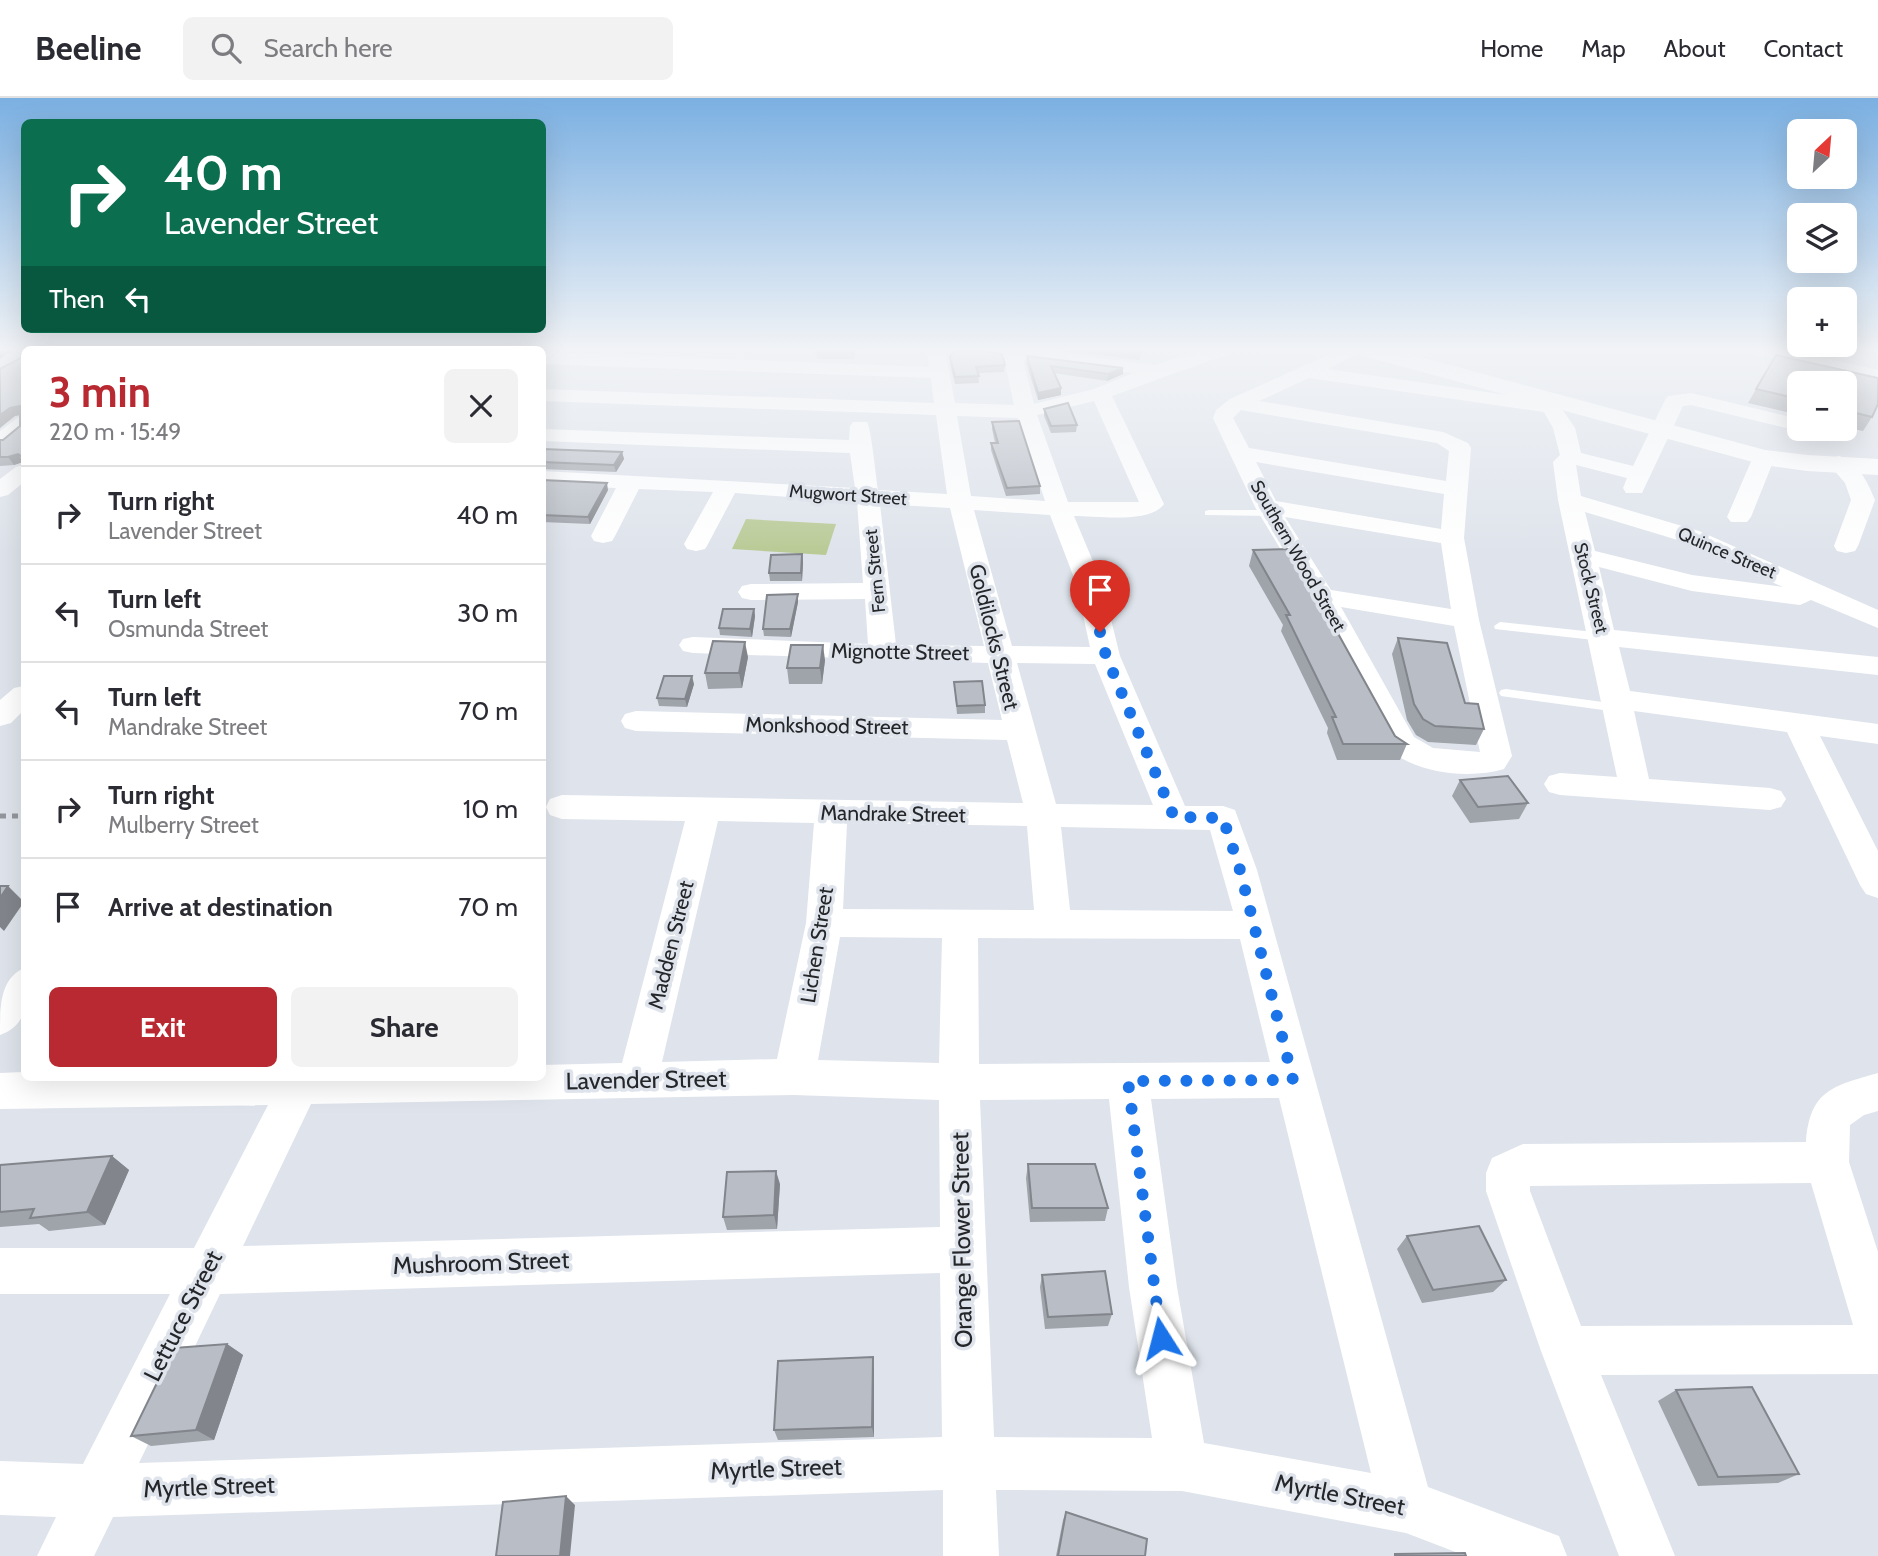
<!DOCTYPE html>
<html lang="en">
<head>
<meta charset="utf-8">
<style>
	:root { --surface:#fff; --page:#f2f2f3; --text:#2b2b33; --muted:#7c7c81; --line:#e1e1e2; --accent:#b92931 }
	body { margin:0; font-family:Cabin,sans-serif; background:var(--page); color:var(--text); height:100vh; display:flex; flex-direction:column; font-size:26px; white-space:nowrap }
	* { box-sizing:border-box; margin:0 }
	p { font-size:23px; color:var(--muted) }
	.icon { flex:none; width:38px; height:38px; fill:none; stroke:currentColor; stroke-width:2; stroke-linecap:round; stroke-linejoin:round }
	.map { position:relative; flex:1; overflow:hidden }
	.side { position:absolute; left:21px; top:248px; width:525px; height:735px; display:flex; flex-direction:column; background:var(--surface); border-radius:10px; box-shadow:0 7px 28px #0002 }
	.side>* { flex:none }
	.hud { position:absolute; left:21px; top:21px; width:525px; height:214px; border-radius:10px; box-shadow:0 7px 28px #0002; background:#0b6e4f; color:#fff; overflow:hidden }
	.needle { width:46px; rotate:26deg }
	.controls { position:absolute; left:1787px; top:21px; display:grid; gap:14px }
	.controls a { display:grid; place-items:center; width:70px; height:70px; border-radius:10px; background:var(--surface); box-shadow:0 7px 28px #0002; font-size:35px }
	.pin { position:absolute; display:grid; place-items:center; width:60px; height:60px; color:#fff; margin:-72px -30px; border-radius:50% 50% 50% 0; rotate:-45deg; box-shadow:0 0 7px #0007 }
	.pin .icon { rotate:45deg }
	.me { position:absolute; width:77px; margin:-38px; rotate:351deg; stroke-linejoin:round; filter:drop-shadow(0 0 5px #0008) }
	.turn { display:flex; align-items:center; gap:24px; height:147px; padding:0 28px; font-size:32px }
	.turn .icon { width:91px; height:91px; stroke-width:2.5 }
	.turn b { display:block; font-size:49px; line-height:60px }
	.then { display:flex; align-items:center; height:66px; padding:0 28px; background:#0003; gap:14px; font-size:26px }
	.round { display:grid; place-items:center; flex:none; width:74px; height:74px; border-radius:10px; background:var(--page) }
	.head { display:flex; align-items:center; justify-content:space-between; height:119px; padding:0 28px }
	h1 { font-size:42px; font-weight:800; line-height:52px; color:var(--accent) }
	.button { display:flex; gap:14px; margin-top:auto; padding:14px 28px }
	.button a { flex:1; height:80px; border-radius:10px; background:var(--accent); color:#fff; font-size:28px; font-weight:800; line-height:80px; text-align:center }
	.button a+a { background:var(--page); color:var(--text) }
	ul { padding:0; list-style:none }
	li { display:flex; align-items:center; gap:21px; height:98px; padding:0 28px; border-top:2px solid var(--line) }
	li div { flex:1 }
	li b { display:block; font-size:26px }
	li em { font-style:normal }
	header { display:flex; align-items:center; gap:42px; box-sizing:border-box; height:98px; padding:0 35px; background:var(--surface); border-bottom:2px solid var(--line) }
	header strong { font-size:33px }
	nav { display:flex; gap:38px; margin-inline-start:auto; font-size:24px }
	.search { width:490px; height:63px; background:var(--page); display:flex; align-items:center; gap:18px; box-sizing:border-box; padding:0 24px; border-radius:10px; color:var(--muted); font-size:26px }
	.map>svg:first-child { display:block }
	.green { fill:#b9ca95 }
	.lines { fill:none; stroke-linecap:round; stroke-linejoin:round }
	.path { stroke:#93969c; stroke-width:5; stroke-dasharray:6 6; stroke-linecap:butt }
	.lane { fill:#fff; fill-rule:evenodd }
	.street { fill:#fff; fill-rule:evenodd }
	.secondary { fill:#fff; fill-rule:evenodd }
	.wall { fill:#9fa3aa }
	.shaded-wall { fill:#82858b }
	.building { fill:#b9bec6; stroke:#82858b; stroke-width:2 }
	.route { stroke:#1a73e8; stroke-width:12; stroke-dasharray:0 21.6 }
	.labels { text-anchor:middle; stroke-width:7; stroke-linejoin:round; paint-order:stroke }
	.far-street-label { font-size:18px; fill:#242629; stroke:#dfe4ec }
	.street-label { font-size:21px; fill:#242629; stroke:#dfe4ec }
	.near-street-label { font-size:24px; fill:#242629; stroke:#dfe4ec }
</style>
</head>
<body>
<header>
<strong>Beeline</strong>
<div class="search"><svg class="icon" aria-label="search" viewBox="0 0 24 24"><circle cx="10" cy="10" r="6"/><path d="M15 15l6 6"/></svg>Search here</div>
<nav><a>Home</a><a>Map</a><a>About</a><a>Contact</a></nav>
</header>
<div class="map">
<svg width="1878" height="1458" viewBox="0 0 1878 1458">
	<rect width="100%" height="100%" fill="#dfe4ec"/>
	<path class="green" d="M746,421L836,426L826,457L732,451Z"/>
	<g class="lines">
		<path class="path" d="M0,718H24"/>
		<path class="lane" d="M1209,412H1272L1278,415L1272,418L1205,417V413Z
			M1500,524L1603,535L1609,539L1603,543L1495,531L1494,528Z
			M1506,591L1618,606L1625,610L1618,614L1501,598L1499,595L1501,592Z"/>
		<path class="street" d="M927,252H945L955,305L1014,307L1004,260L978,256L976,252H1034L1155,267L1201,252H1230L1228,256L1112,298L1164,406C1150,426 1097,418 1074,418L1102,485L1120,558L1185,708H1223L1235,712L1257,772L1428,1389L1559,1438L1567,1458H1466L1406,1435L1182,1393L996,1392L999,1458H943V1392L113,1419L94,1458H37L56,1419L0,1417V1363L83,1366L170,1196H0V1150H194L268,1007L0,1011V975L24,974V980H542V967L622,965L685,723L562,721L550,717L546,709L550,701L562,697L1023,705L1007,642L636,633L625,630L621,623L625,616L636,613L1002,622L988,565L693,555L683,553L679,547L683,541L693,539L868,546L865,501L751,502L742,500L738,494L742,488L751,486L863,485L857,404L735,395L708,446L705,451L696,453L687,451L684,446L713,394L639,391L615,438L612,443L603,445L594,443L591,438L616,390L542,387V373L855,390L850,355L542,343V331L849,342L850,328L853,324H867C871,329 876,380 878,392L947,396L936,317L542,303V291L934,305L931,280L542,266V254L929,269ZM1023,262L1133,275L1094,291L1034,306ZM1094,303L1139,404H1068L1037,317ZM957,318L1018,320L1045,403L971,398ZM880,406L950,410L984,548L896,547ZM974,412L1050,417L1076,485L1090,549L1012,548ZM1017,565L1095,566L1153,707L1056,706ZM718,723L814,725L806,825L777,961L662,964ZM847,725L1027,728L1034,812L843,811ZM1061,729L1210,732L1233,813L1070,812ZM840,839L942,840L939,965L818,962ZM978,840L1240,841L1270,964L979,966ZM794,997L939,1002L940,1129L243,1148L311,1006ZM1279,1000L1371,1375L1204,1345L1177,1189L1151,1001ZM1109,1001L1129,1189L1152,1340L994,1339L980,1002ZM940,1175L942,1339L139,1365L220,1196Z
			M1339,252H1364L1328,271L1535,301L1537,295H1551L1575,330L1581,355L1633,368L1665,302L1668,298L1691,295L1799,321V331L1844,332L1848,336L1844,340L1837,342L1808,335L1805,332L1799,333L1691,307L1683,308L1642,395H1626L1623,390L1627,380L1576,367L1581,398L1699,433L1878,512V530L1811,502L1800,507L1692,493L1599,469L1614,532L1878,559V577L1619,549L1630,593L1878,626V646L1820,638L1878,753V800L1866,796L1860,787L1787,634L1634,613L1649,681L1770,690L1781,693L1786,701L1781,709L1770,712L1560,697L1549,694L1544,686L1549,678L1560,675L1617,679L1558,402L1553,364L1560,357L1553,330L1544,314L1309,280L1259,303L1443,334L1468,345L1471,350L1464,440L1479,522L1512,658L1504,671C1470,681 1419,676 1391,653L1309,498L1255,409L1213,320L1216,312L1230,301ZM1241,312L1437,345L1449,353L1446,383L1249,350L1233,320ZM1256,364L1444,396L1441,431L1276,403ZM1585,414L1681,443L1783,489L1692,477L1595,453ZM1285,419L1441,445L1451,511L1331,492ZM1341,509L1454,528L1480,654L1433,650L1414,639Z
			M1754,252H1789L1878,272V284L1756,256Z
			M24,318V334L8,348L0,349V333L17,320Z
			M1764,352L1772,354L1775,359L1751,419L1747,424H1731L1727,419L1753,359L1756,354Z
			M1839,358C1858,363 1868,385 1875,402L1858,448L1855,453L1846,455L1837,453L1834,448L1851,402L1845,385L1828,365L1831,360Z
			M24,367V384L8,397L0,399V381L16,369Z
			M24,588V612L11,625L0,628V602L14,590Z
			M24,870C27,898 31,926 0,937C0,908 0,881 24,870Z
			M1878,975V1013L1864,1017L1850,1027L1849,1064L1878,1154V1276L1601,1277L1675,1458H1619L1541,1253L1486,1093V1075L1492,1060L1523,1046L1806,1044C1810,992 1833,988 1878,975ZM1811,1085L1853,1227L1581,1228L1530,1093V1088Z"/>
		<path class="secondary" d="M1357,252H1394L1765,352L1807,357L1878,361V377L1807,373L1764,367L1360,257Z"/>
	</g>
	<path class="wall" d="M24,252V365L23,364L14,367L0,368V342H3L20,328V317L15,318L21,260Z
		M819,252H857L854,261H817L816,255Z
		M1057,252H1143L1139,262Z
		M1776,257L1878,280V306L1872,319L1863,333L1844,329V285H1799V317L1748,305Z
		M1027,258L1123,270V276L1107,283L1054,275L1061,297L1038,302L1026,265Z
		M950,259L1005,267L1004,274L978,275L979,285L955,286L950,266Z
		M1044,311L1077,327L1076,334L1051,335L1044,318Z
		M992,324L1040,388V396L1006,398L991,352V345H995L992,331Z
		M542,351L622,354L624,361L616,374L542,371Z
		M542,382L608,392L590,426L542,424Z
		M1253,452L1395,638L1407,646L1400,662H1337L1327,635L1328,630L1281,533L1283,527L1249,468Z
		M802,456L803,464L802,483H770L769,475Z
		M798,496V504L791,539L764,538L763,531Z
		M754,511L755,518L752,539L720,537L719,530Z
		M1398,540L1465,605L1484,631L1476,647L1428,644L1416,637L1407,622L1392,556Z
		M748,559L742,590L708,591L705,575Z
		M825,562L822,586H789L787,570Z
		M954,584L985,607V615L957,616Z
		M694,586L687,609L659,608L657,600Z
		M1460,682L1528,705L1519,721L1470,725L1452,698Z
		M112,1058L129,1072L105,1127L49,1133L39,1126L0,1129V1067Z
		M1028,1066L1108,1110L1105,1123L1030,1124L1026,1080Z
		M780,1086L777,1131L727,1132L723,1119Z
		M1407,1138L1506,1182L1493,1194L1422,1205L1397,1151Z
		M1042,1177L1112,1216L1108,1228L1045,1231L1040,1189Z
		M227,1246L243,1257L214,1342L151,1348L131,1338Z
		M874,1271V1339L778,1342L774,1332Z
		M1676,1292L1799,1376L1778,1385L1698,1388L1658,1303Z
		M1066,1414L1145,1458H1056L1063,1422Z"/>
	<path class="shaded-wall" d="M0,252H13L0,261Z
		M1123,270V276L1107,283L1108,276Z
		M1061,290V297L1038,302V295Z
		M20,308L24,316L15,318L0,330V317L10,310Z
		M622,354L624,361L616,374L614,367Z
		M18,356L23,364L14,367L8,359Z
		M607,385L608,392L590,426L588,419Z
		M802,456L803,464L802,483L801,475Z
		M798,496V504L791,539L790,531Z
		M754,511L755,518L752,539L750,531Z
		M745,544L748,559L742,590L739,575Z
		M823,547L825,562L822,586L820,570Z
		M692,578L694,586L687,609L685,601Z
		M8,788L24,804L4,833L0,829V800Z
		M112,1058L129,1072L105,1127L87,1114Z
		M776,1073L780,1086L777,1131L774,1117Z
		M227,1246L243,1257L214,1342L196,1332Z
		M873,1259L874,1271V1339L872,1329Z
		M566,1398L575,1407L570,1458H560Z"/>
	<path class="building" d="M21,252H24V358H21L18,356L8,359H0V342H3L20,328V308L10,310L0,317V271L21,260Z
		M819,252H855L854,255H816Z
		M955,252H980L1002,256L1005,267L976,269L979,278L955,279L950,259Z
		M1112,252H1141L1140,256Z
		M1776,257L1878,280V306L1872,319L1844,312V285H1799V301L1756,291Z
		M1027,258L1123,270L1108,276L1051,268L1061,290L1038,295Z
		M1068,305L1077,327L1051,328L1044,311Z
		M1019,323L1040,388L1007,390L991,345H998L992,324Z
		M542,351L622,354L614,367L542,364Z
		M542,382L607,385L588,419L542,417Z
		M1291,451L1395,638L1407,646H1343L1332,619H1336L1286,517H1290L1253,452Z
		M802,456L801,475H769L771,457Z
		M798,496L790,531H763L767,497Z
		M723,511H754L750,531L719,530Z
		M1398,540L1447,545L1465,605L1478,606L1484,631L1435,628L1423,621L1414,606Z
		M713,543L745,544L739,575H705Z
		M791,547H823L820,570H787Z
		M664,578H692L685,601L657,600Z
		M982,583L985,607L957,608L954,584Z
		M1508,678L1528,705L1478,709L1460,682Z
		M0,788H8L0,800Z
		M112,1058L87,1114L30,1120L34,1111L0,1114V1067Z
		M1028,1066H1095L1108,1110H1032Z
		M776,1073L774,1117L723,1119L727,1074Z
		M1479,1128L1506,1182L1433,1192L1407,1138Z
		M1105,1173L1112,1216L1048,1219L1042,1177Z
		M227,1246L196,1332L131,1338L174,1250Z
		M873,1259L872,1329L774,1332L778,1263Z
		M1752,1289L1799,1376L1718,1379L1676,1292Z
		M566,1398L560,1458H496L503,1404Z
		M1066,1414L1147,1441L1145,1458H1058Z
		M1465,1455L1466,1458H1395V1456Z"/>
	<linearGradient id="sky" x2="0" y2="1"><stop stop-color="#7bb0e2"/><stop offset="0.55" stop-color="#f1f3f6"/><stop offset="1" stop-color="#f1f3f6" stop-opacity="0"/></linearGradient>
	<rect width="1878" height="456" fill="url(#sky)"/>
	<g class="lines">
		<path class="route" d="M1100,534L1106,558L1174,719L1223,720L1240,772L1293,982L1128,983L1161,1240"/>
	</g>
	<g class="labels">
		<g class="far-street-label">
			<text transform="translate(848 397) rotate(4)" y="6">Mugwort Street</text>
			<text transform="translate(1727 455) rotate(23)" y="6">Quince Street</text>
			<text transform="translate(1298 458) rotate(60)" y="6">Southern Wood Street</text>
			<text transform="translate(875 473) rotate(-96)" y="6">Fern Street</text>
			<text transform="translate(1591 490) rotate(76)" y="6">Stock Street</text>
		</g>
		<g class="street-label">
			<text transform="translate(994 539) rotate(76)" y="7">Goldilocks Street</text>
			<text transform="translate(900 554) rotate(1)" y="7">Mignotte Street</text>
			<text transform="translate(827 628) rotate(1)" y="7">Monkshood Street</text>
			<text transform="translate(893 716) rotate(1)" y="7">Mandrake Street</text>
			<text transform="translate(671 847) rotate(-76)" y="7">Madden Street</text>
			<text transform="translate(817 847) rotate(-81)" y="7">Lichen Street</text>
		</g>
		<g class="near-street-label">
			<text transform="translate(646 982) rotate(-1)" y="8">Lavender Street</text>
			<text transform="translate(962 1142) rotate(-91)" y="8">Orange Flower Street</text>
			<text transform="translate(481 1165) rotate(-2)" y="8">Mushroom Street</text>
			<text transform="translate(183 1218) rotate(-63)" y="8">Lettuce Street</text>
			<text transform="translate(776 1371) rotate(-2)" y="8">Myrtle Street</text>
			<text transform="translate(209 1389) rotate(-2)" y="8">Myrtle Street</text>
			<text transform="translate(1340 1397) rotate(11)" y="8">Myrtle Street</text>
		</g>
	</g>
</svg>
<div class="controls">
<a><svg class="needle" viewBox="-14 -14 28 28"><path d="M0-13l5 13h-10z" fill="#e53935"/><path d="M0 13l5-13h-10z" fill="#7c7c81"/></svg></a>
<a><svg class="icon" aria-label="layers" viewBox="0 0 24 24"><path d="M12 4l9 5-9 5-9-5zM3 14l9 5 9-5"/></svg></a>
<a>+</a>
<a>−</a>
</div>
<div class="pin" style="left:1100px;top:534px;background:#d93025"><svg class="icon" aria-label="arrive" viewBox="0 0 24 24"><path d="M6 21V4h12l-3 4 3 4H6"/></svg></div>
<svg class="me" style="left:1161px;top:1240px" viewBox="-20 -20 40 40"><path d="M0-17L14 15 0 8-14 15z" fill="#1a73e8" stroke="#fff" stroke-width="4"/></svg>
<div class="hud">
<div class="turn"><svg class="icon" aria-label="right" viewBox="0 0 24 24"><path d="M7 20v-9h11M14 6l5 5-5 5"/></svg><div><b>40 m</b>Lavender Street</div></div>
<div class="then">Then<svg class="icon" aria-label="left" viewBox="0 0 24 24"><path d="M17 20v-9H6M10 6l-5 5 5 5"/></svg></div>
</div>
<section class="side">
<div class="head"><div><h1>3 min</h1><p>220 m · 15:49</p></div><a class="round"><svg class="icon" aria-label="close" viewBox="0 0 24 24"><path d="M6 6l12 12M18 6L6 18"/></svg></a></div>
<ul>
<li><svg class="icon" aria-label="right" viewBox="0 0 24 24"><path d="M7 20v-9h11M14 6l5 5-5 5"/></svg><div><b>Turn right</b><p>Lavender Street</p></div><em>40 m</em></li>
<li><svg class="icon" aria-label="left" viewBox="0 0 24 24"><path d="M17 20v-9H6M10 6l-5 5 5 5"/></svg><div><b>Turn left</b><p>Osmunda Street</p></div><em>30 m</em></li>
<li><svg class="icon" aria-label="left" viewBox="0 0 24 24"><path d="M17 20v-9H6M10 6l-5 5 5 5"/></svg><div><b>Turn left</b><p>Mandrake Street</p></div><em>70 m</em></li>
<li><svg class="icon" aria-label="right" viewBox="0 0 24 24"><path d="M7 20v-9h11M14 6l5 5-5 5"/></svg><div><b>Turn right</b><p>Mulberry Street</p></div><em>10 m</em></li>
<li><svg class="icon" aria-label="arrive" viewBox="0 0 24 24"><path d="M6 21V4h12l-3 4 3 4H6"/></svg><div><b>Arrive at destination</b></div><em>70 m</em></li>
</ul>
<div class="button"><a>Exit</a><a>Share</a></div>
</section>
</div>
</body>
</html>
